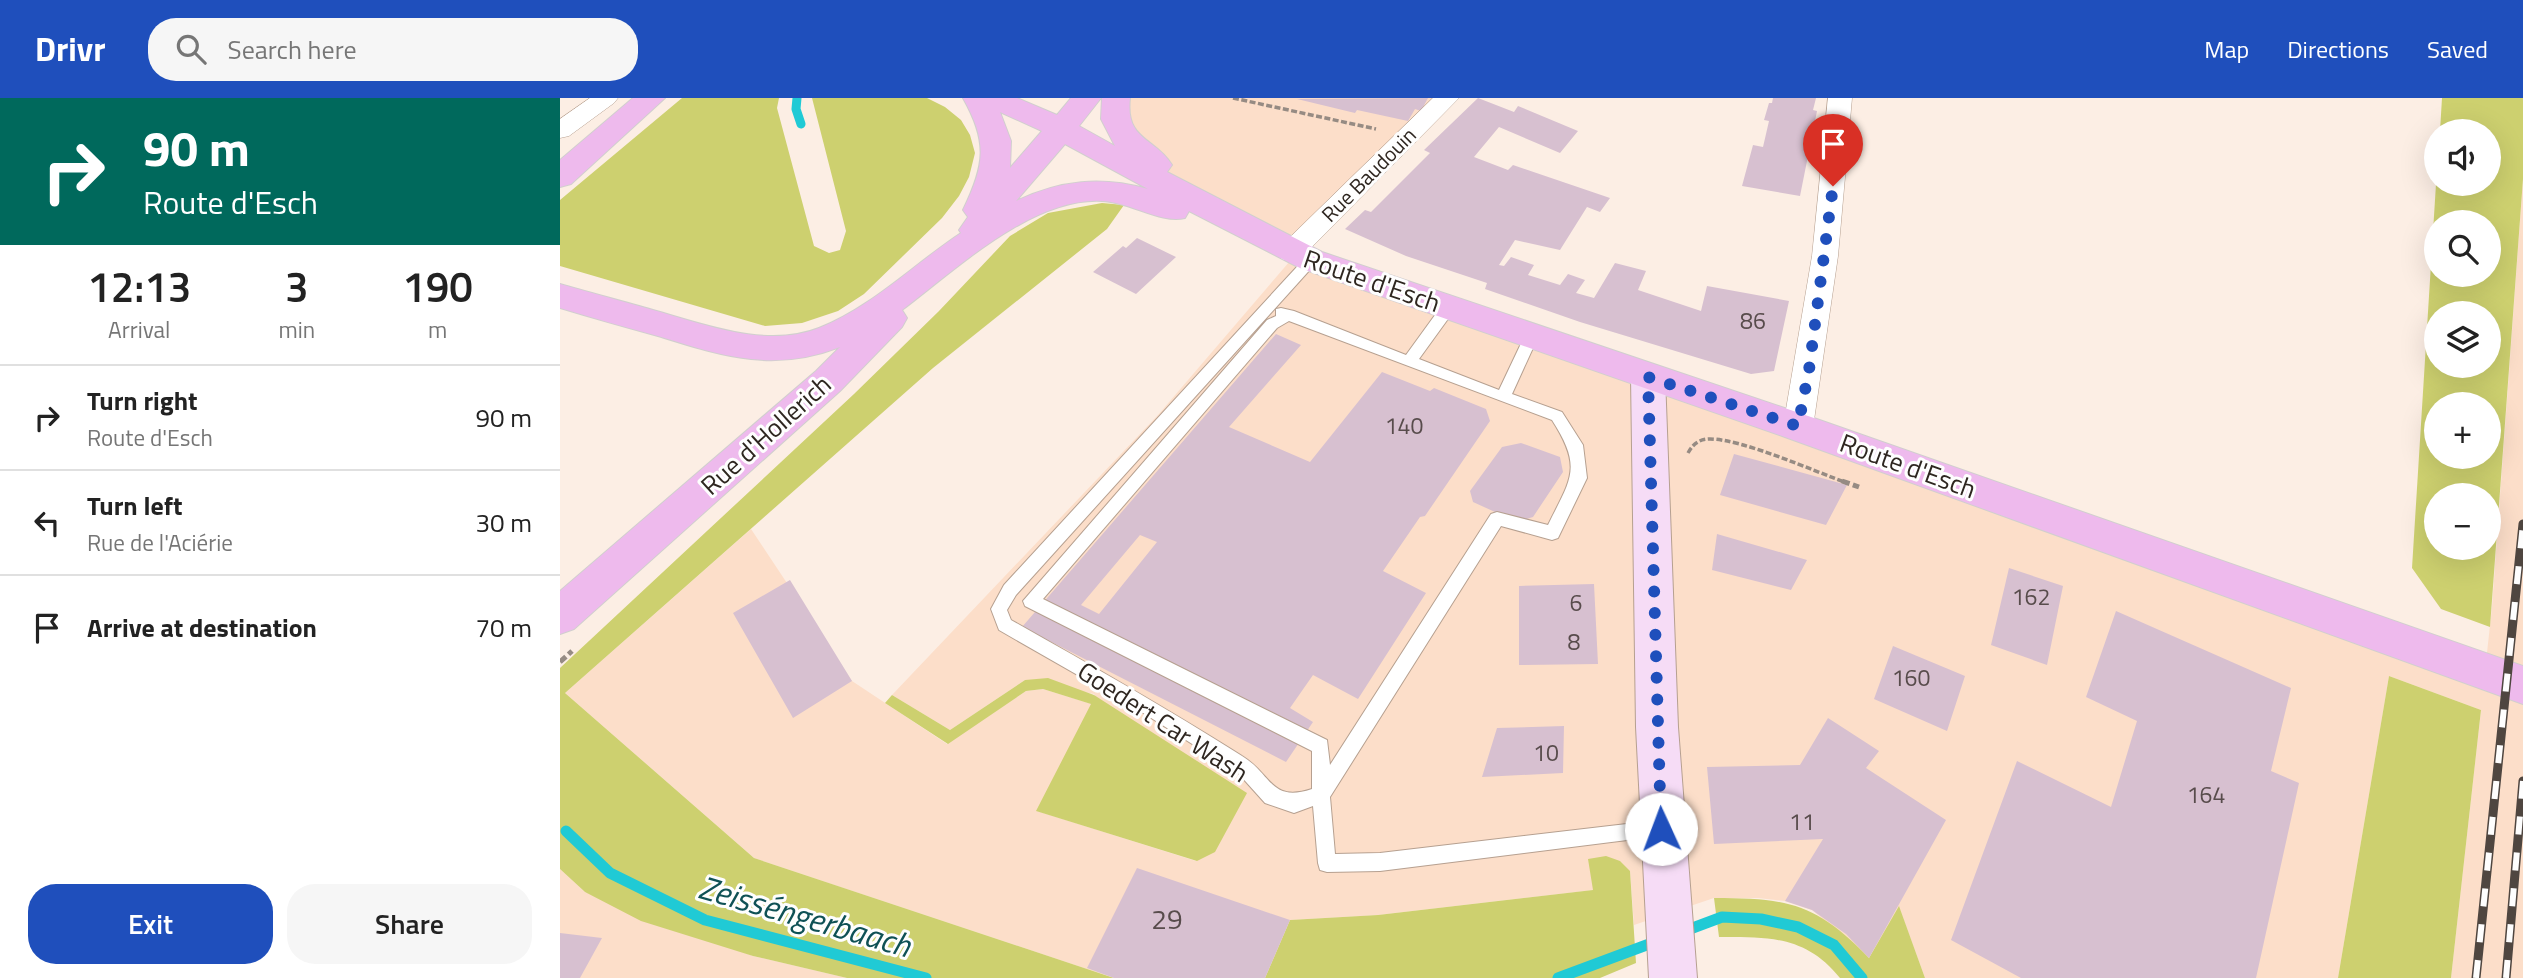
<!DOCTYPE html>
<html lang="en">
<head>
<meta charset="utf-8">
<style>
	:root { --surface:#fff; --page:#f6f6f6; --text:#222; --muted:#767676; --line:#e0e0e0; --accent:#1f4fbc }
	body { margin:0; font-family:"Titillium Web",sans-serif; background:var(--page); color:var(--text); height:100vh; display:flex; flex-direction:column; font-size:26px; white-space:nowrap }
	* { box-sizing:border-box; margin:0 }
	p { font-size:23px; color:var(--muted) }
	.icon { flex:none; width:38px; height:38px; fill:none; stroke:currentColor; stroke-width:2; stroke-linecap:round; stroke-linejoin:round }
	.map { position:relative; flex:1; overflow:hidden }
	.drawer { display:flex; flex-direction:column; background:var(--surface); width:560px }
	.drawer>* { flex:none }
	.hud { background:#00695c; color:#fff; overflow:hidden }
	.controls { position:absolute; left:1864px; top:21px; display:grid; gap:14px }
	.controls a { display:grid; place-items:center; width:77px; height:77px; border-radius:50%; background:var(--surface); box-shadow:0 7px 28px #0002; font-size:35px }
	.pin { position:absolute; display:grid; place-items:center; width:60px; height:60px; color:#fff; margin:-72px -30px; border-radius:50% 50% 50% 0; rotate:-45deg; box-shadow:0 0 7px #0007 }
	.pin .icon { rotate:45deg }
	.me { position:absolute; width:77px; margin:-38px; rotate:358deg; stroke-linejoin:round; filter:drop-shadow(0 0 5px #0008) }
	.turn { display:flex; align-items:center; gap:24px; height:147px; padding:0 28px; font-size:32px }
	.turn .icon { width:91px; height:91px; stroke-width:2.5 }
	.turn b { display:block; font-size:49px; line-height:60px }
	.eta { display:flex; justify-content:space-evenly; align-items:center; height:119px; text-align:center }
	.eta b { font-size:42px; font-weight:600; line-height:49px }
	.cta { display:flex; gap:14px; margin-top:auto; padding:14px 28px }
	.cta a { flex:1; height:80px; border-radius:28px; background:var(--accent); color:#fff; font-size:28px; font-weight:600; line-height:80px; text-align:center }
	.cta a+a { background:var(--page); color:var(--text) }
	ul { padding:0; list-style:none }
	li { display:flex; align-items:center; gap:21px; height:105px; padding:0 28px; border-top:2px solid var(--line) }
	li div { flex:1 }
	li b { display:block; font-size:26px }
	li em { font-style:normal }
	header { display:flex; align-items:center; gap:42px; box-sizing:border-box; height:98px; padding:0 35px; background:var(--accent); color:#fff }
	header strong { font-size:33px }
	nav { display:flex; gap:38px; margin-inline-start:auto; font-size:24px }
	.search { width:490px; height:63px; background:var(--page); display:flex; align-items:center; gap:18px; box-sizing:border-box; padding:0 24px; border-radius:28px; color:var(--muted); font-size:26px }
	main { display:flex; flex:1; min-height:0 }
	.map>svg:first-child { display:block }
	.built { fill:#fcdec9 }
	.green { fill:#cdd06f; fill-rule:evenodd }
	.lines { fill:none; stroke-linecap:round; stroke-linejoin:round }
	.stream-far1 { stroke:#20cad5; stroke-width:9 }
	.stream { stroke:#20cad5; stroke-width:11 }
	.building { fill:#d7c0d0; fill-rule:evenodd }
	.service-casing { stroke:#b6a090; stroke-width:2 }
	.minor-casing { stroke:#b6a090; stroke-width:1 }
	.secondary-casing { stroke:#b6a090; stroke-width:2 }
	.primary-casing { stroke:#d1cfce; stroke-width:2 }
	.path-far1 { stroke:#968b83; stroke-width:3.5; stroke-dasharray:6 2.5; stroke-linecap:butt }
	.path { stroke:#968b83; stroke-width:5; stroke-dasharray:8 3.5; stroke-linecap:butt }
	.service { fill:#fff; fill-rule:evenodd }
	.minor { fill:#fff; fill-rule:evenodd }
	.secondary { fill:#f6dcf6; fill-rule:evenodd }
	.primary { fill:#eebaed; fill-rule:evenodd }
	.rail-casing { stroke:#4f4640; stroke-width:9 }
	.rail { stroke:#fefefe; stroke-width:6; stroke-dasharray:18; stroke-linecap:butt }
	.route { stroke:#1f4fbc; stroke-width:12; stroke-dasharray:0 21.6 }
	.labels { text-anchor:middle; stroke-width:6; stroke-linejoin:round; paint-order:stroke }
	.far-street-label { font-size:21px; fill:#2e2620; stroke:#fefefe }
	.number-label { font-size:23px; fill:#584c4c }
	.street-label { font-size:26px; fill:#2e2620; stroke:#fefefe }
	.near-number-label { font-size:28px; fill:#584c4c }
	.near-water-label { font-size:33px; font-style:italic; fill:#0f5155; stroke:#fefefe }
</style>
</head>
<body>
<header>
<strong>Drivr</strong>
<div class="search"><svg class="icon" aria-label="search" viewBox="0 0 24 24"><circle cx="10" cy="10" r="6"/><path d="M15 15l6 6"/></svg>Search here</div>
<nav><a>Map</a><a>Directions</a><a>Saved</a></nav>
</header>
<main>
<section class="drawer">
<div class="hud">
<div class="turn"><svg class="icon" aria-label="right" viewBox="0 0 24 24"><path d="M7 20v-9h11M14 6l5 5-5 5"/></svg><div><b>90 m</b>Route d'Esch</div></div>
</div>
<div class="eta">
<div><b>12:13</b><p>Arrival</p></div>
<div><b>3</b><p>min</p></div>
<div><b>190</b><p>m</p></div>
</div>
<ul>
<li><svg class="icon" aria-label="right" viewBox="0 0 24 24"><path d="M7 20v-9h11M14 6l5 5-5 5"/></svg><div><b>Turn right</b><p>Route d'Esch</p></div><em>90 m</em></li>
<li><svg class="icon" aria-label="left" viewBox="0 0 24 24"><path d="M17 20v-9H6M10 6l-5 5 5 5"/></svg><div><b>Turn left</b><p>Rue de l'Aciérie</p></div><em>30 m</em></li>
<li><svg class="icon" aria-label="arrive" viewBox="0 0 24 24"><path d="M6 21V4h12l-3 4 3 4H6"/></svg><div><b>Arrive at destination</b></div><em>70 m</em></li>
</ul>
<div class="cta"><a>Exit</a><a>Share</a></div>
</section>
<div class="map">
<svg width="1963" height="880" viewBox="0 0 1963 880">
	<rect width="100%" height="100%" fill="#fceee4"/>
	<path class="built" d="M556,0H887L731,154L592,64Z
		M1963,81V880H1891L1921,612L1829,578L1778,880H1365L1339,809L1309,860L1252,812L1225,803L1198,800H1154L1074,827L1070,773L1034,792L818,817L730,822L705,880H554L194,760L5,595L191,431L292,583L387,646L466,593L483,591L532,606L477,713L636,763L534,596L465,582L390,632L332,597L598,317L736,156L1925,573L1932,509Z
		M0,771L25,794L193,858L287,880H0Z"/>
	<path class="green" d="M122,0H219L217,10L254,148L269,155L280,152L286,133L252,0H367L385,9L401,22L410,37L415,55L409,79L399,98L382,120L304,196L278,213L242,225L205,228L0,168V102Z
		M1882,0H1963V81L1930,529L1881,511L1852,470L1876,86H1928V33H1880ZM1876,124H1928V177H1876ZM1876,215H1928V268H1876ZM1876,306H1928V359H1876ZM1876,397H1928V450H1876Z
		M542,105L564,107L547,131L373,270L5,595L194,760L554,880H287L193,858L81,823L25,794L0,771V570L294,296L379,213L450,138L488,115Z
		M1829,578L1921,612L1891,880H1778Z
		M488,580L534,597L687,695L655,754L637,763L476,713L531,606L483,591L466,593L388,646L325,605L332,597L390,632L465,582Z
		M1046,758L1060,763L1070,773L1076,865L1040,880H705L730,822L818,817L1033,792L1028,761Z
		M1154,800C1228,800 1256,805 1309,860L1339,808L1365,880H1280C1246,838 1210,839 1159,839Z"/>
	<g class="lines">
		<path class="stream-far1" d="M237,0L236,11L241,26"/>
		<path class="stream" d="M6,733L50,775L145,822L366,880
			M1122,834L1162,819L1201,821L1238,829L1274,847L1302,880
			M998,880L1100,842"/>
	</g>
	<path class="building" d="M868,0L861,13L855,11L848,23L797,12L795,15L737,1Z
		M918,0L954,14L958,8L1018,33L1000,55L939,29L914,59L948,72L953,67L1050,100L1040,114L1027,109L1000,152L955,142L939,167L944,168L951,159L974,167L968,177L1000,187L1008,176L1025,182L1016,195L1034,200L1055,165L1086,173L1078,192L1141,213L1147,188L1229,203L1214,273L1191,276L1020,224L925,191L927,185L846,158L785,131L805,112L811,114L870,55L864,52Z
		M1213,0H1256L1253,12L1257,13L1240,98L1182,88L1193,47L1203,49L1209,23L1204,22L1209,5H1212Z
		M577,140L616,159L576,196L533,174L563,148L566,150Z
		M716,236L741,247L669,329L750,364L822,274L870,293L874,290L926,311L930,323L865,418L860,419L823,473L866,495L798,601L753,577L730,610L753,624L726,664L462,529ZM580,437L597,444L539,516L521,507Z
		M961,345L1000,359L1003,374L973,419L957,424L913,404L910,393L942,349Z
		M1174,356L1287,387L1266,427L1160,397Z
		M1157,436L1247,462L1231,492L1152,472Z
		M1449,470L1503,488L1487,567L1431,547Z
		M230,482L292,583L233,620L173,515Z
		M1034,486L1038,566L959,567V488Z
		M1556,513L1731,590L1711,673L1739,685L1696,880H1461L1391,842L1457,663L1551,709L1577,623L1526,599Z
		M1333,548L1405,578L1387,633L1314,601Z
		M1268,620L1319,653L1306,670L1386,722L1309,860L1286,836L1252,812L1225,803L1263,741L1154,746L1147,669L1240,667Z
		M1004,628L1003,675L922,679L937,630Z
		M577,770L730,822L705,880H554L527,870Z
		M0,835L42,840L20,880H0Z"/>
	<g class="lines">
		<defs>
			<path id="service" d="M751,157L756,159V165L456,497L447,512L451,522C529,566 606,610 682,658C712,676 710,705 752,691V653L465,508L463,503L707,222L716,218V211L721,210L734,213L846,257L883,206H893L895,210L893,214L859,261L939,292L966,235H976L978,239L952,296L1002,314L1023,347L1027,380L998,440L992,442L941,428L770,699L775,756L820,755L1101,722L1107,725L1110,731L1107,737L820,773L767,774L760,772L758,765L753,708L734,715L705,705L678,675L577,611L439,532L431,511L444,487L746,159ZM729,223L992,322C1023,370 1011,380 988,427L937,414L931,416L770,667L767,642L483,501L717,230Z"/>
			<path id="minor" d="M30,0H58L54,5L9,38L0,40V21Z
				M873,0H899L740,161L731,163L722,161L718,154L722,147Z
				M1268,0H1292L1278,158L1253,329L1248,337L1238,341L1228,337L1223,329L1252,158Z"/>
			<path id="secondary" d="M1088,266L1100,269L1105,279L1118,629L1137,880H1089L1076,629L1071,279L1076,269Z"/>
			<path id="primary" d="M73,0H105L11,86L0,89V62Z
				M403,0H457L497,17L511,0H541L519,28L555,48L541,21L542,0H570C565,43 595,39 612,67L607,74L762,154L1251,319L1963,568V606L1225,339L740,170L629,113L625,120C601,126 570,104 542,103C472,99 395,172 342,212L347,220L342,229L280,293L14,531L0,536V493L256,273L280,249C213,275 163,258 98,238C65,229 33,220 0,210V186C31,195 62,203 93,212C144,226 206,251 259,230C312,209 354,166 401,135L399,132L408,119L403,112C425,67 428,44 403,0ZM440,14L482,33L450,70L451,43ZM505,46L588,91C541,78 501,82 456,103Z"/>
		</defs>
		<use href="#service" class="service-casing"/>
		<use href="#minor" class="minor-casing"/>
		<use href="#secondary" class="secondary-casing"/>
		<use href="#primary" class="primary-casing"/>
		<path class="path-far1" d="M673,0L816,31
			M1128,355C1133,346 1139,341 1150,341C1182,341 1254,373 1287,385"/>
		<path class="path" d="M1282,383L1299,389
			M0,564L12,553"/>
		<use href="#service" class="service"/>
		<use href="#minor" class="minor"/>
		<use href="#secondary" class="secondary"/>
		<use href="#primary" class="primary"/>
		<defs>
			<path id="rail" d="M1916,880L1963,426
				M1946,880L1963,683"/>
		</defs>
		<use href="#rail" class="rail-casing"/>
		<use href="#rail" class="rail"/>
	</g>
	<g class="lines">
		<path class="route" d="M1101,731L1088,279L1238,328L1249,272L1273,88"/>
	</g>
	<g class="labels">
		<g class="far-street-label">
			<text transform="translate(809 77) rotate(-45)" y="7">Rue Baudouin</text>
		</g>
		<g class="number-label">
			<text x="1193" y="231">86</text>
			<text x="844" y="336">140</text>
			<text x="1471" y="507">162</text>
			<text x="1016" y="513">6</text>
			<text x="1014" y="552">8</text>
			<text x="1351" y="588">160</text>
			<text x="986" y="663">10</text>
			<text x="1646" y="705">164</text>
			<text x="1242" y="732">11</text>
		</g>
		<g class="street-label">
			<text transform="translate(812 183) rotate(19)" y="9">Route d'Esch</text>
			<text transform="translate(206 337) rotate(-42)" y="9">Rue d'Hollerich</text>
			<text transform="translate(1348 368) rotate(20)" y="9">Route d'Esch</text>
			<text transform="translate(603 624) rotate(33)" y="9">Goedert Car Wash</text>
		</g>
		<g class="near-number-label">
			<text x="607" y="831">29</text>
		</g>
		<g class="near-water-label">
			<text transform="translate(245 818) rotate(16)" y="12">Zeisséngerbaach</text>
		</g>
	</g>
</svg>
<div class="controls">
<a><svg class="icon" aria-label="sound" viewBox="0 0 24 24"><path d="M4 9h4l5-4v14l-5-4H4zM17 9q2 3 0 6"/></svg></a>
<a><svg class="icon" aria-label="search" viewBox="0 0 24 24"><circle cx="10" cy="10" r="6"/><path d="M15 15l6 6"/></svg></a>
<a><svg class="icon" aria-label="layers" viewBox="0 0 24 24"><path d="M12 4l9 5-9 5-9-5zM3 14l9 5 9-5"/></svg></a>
<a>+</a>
<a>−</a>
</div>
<div class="pin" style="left:1273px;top:88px;background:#d93025"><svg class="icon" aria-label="arrive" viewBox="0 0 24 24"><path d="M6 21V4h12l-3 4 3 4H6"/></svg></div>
<svg class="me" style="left:1101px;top:731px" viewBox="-20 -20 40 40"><circle r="19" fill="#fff"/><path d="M0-13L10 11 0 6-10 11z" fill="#1f4fbc"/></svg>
</div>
</main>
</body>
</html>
